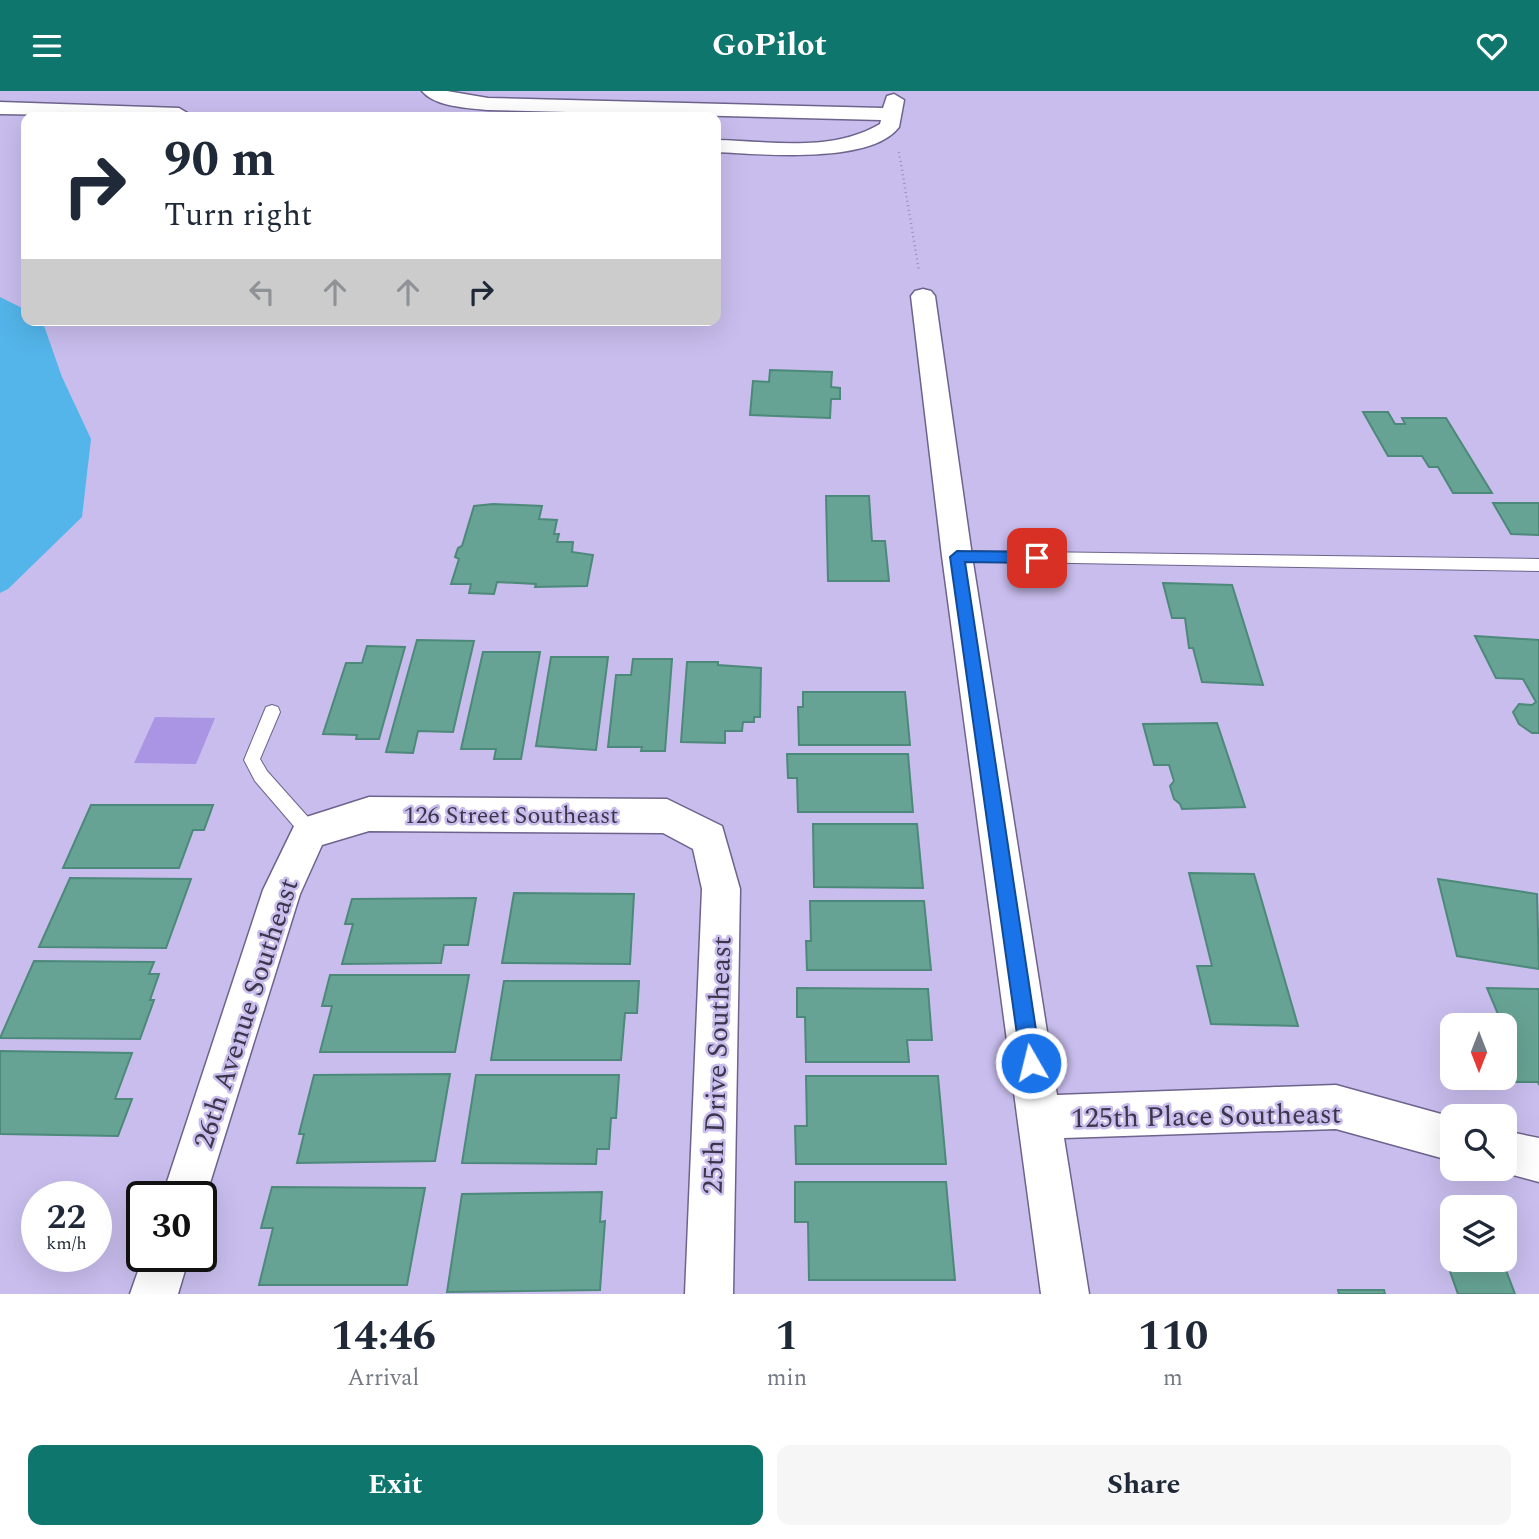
<!DOCTYPE html>
<html lang="en">
<head>
<meta charset="utf-8">
<style>
	:root { --surface:#fff; --page:#f6f6f7; --text:#1f2937; --muted:#747a83; --accent:#0f766e }
	body { margin:0; font-family:Spectral,serif; background:var(--page); color:var(--text); height:100vh; display:flex; flex-direction:column; font-size:26px; white-space:nowrap }
	* { box-sizing:border-box; margin:0 }
	p { font-size:23px; color:var(--muted) }
	.icon { flex:none; width:38px; height:38px; fill:none; stroke:currentColor; stroke-width:2; stroke-linecap:round; stroke-linejoin:round }
	.map { position:relative; height:1203px; overflow:hidden }
	.sheet { display:flex; flex-direction:column; background:var(--surface); flex:1 }
	.sheet>* { flex:none }
	.hud { position:absolute; left:21px; top:21px; width:700px; height:214px; border-radius:14px; box-shadow:0 7px 28px #0002; background:#fff; color:var(--text); overflow:hidden }
	.needle { width:46px; rotate:180deg }
	.fabs { position:absolute; left:1440px; top:922px; display:grid; gap:14px }
	.fabs a { display:grid; place-items:center; width:77px; height:77px; border-radius:14px; background:var(--surface); box-shadow:0 7px 28px #0002; font-size:35px }
	.speed { position:absolute; left:21px; top:1090px; display:flex; gap:14px; font-size:35px; font-weight:700; text-align:center }
	.speed>* { display:grid; place-content:center; width:91px; height:91px; border-radius:50%; background:var(--surface); box-shadow:0 7px 28px #0002; line-height:1 }
	.speed small { font-size:18px; font-weight:400 }
	.speed .limit { border:4px solid #111; border-radius:10px; background:#fff; color:#111 }
	.pin { position:absolute; display:grid; place-items:center; width:60px; height:60px; color:#fff; margin:-30px; border-radius:14px; box-shadow:0 4px 10px #0006 }
	.me { position:absolute; width:77px; margin:-38px; rotate:352deg; stroke-linejoin:round; filter:drop-shadow(0 0 5px #0008) }
	.turn { display:flex; align-items:center; gap:24px; height:147px; padding:0 28px; font-size:32px }
	.turn .icon { width:91px; height:91px; stroke-width:2.5 }
	.turn b { display:block; font-size:49px; line-height:60px }
	.lanes { display:flex; align-items:center; height:66px; padding:0 28px; background:#0003; justify-content:center; gap:35px; direction:ltr }
	.lanes .off { opacity:.35 }
	.eta { display:flex; justify-content:space-evenly; align-items:center; height:119px; text-align:center }
	.eta b { font-size:42px; font-weight:700; line-height:49px }
	.button { display:flex; gap:14px; margin-top:auto; padding:14px 28px }
	.button a { flex:1; height:80px; border-radius:14px; background:var(--accent); color:#fff; font-size:28px; font-weight:700; line-height:80px; text-align:center }
	.button a+a { background:var(--page); color:var(--text) }
	header { display:flex; justify-content:space-between; align-items:center; height:91px; padding:0 28px; background:var(--accent); color:#fff; font-size:32px; font-weight:700 }
	.map>svg:first-child { display:block }
	.green { fill:#aa95e4 }
	.water { fill:#53b5ea }
	.building { fill:#67a394; stroke:#4d897a; stroke-width:2 }
	.lines { fill:none; stroke-linecap:round; stroke-linejoin:round }
	.lane-casing { stroke:#6e638d; stroke-width:2 }
	.street-casing { stroke:#6e638d; stroke-width:3 }
	.path { stroke:#9a91b8; stroke-width:2.5; stroke-dasharray:1 3.5; stroke-linecap:butt }
	.lane { fill:#fff; fill-rule:evenodd }
	.street { fill:#fff; fill-rule:evenodd }
	.route { fill:#1a73e8; stroke:#114b97; stroke-width:2 }
	.labels { text-anchor:middle; stroke-width:5; stroke-linejoin:round; paint-order:stroke }
	.street-label { font-size:24px; fill:#3b364a; stroke:#c8bded }
	.near-street-label { font-size:28px; fill:#3b364a; stroke:#c8bded }
</style>
</head>
<body>
<header><svg class="icon" aria-label="menu" viewBox="0 0 24 24"><path d="M4 6h16M4 12h16M4 18h16"/></svg>GoPilot<svg class="icon" aria-label="heart" viewBox="0 0 24 24"><path d="M12 20l-8-8c-3-5 5-10 8-4 3-6 11-1 8 4z"/></svg></header>
<div class="map">
<svg width="1539" height="1203" viewBox="0 0 1539 1203">
	<rect width="100%" height="100%" fill="#c8bded"/>
	<path class="green" d="M155,626L215,627L196,673L134,672Z"/>
	<path class="water" d="M0,206L26,219V229H42L62,286L91,348L82,426L8,498L0,502Z"/>
	<path class="building" d="M770,279L832,281L831,296L840,297V308H831L830,327L750,324L753,290L769,291Z
		M1363,321H1388L1395,333H1405L1402,327H1446L1492,402H1453L1438,376H1429L1422,365H1388Z
		M826,405H869L872,450H885L889,490H828Z
		M1493,412H1539V444L1511,443Z
		M493,413L542,415L539,428L557,429L554,443H559L557,451H573L572,461L593,464L587,495L535,496L536,493L497,491L494,503L469,502L471,493H451L459,468L455,466L458,457L462,455L474,415Z
		M1163,492L1232,494L1263,594L1202,591L1193,557H1189L1185,527H1172Z
		M1475,545L1539,549V642H1532L1519,633L1513,621L1519,613L1532,614L1536,611L1523,588L1496,587Z
		M417,549L474,550L453,641L418,640L413,662L386,661Z
		M367,555L405,556L379,648H356L357,644L323,643L346,572H362Z
		M483,561H540L521,668H494L496,658H461Z
		M551,566H608L596,659L536,655Z
		M633,568H672L665,660H641L642,656H608L616,584H631Z
		M687,571H718V574L761,577L760,626H754V631H743L742,640H725V652L681,651Z
		M803,601H905L910,654H799L798,616H803Z
		M1217,632L1245,716L1182,718L1180,713L1174,708L1170,695L1174,690L1169,674H1154L1143,633Z
		M787,663H908L913,721H798L797,687H788Z
		M91,714H213L204,739H193L179,777H63Z
		M813,733H917L923,797L814,796Z
		M1189,782L1254,783L1298,935L1211,933L1197,875H1212Z
		M70,787L191,788L166,857L39,856Z
		M1438,788L1537,803L1539,878L1457,865Z
		M514,802L634,803L630,873L502,872Z
		M476,807L468,854H444L441,872L342,873L353,833H345L352,808Z
		M810,810H924L931,879H807L806,850H811Z
		M34,870L154,871L149,883H159L150,909H154L140,948L0,947Z
		M330,884H469L455,961H320L332,915H322Z
		M504,890H639L637,922H625L621,969H491Z
		M797,897L928,898L932,949H907L909,971H806L805,926H797Z
		M1487,897L1539,898V994L1538,991H1492L1490,987H1505V961H1514Z
		M0,960L132,962L115,1008H132L118,1045L0,1043Z
		M450,983L435,1070L297,1072L304,1043H299L314,984Z
		M476,984H619L616,1027H611L609,1058H597L596,1073L462,1072Z
		M806,985H938L946,1073H796L795,1035H807Z
		M795,1091H946L955,1189H809L808,1131H795Z
		M272,1096L425,1097L407,1194H259L273,1137H261Z
		M602,1101L600,1131L605,1130L600,1199L447,1201L462,1103Z
		M1504,1174L1515,1203H1458L1448,1175Z
		M1338,1199H1384L1385,1203H1339Z"/>
	<g class="lines">
		<defs>
			<path id="lane" d="M957,460L1539,468V480L957,470L950,465Z
				M272,614L278,616L280,621L260,668L267,680L316,735L319,741L316,747L310,749L304,747L255,690L244,669L266,616Z"/>
			<path id="street" d="M422,0H447L488,7L883,17L887,5L894,3L904,9L899,36C871,74 759,63 716,61V49C770,50 831,62 880,33L881,29L488,19C468,17 435,16 422,0Z
				M0,11L179,17L189,23L186,26L0,23Z
				M923,198L931,200L935,205L972,465L1057,1004L1336,994L1452,1026V1070L1336,1038L1064,1047L1089,1203H1041L942,465L911,205L915,200Z
				M369,706L667,708L722,735L740,798L733,1203H685L702,798L693,758L663,742L369,740L322,754L300,803L201,1121V1106H162L263,799L297,729Z
				M1505,1040L1539,1047V1091L1490,1078H1505Z
				M143,1166H189L178,1203H130Z"/>
		</defs>
		<use href="#lane" class="lane-casing"/>
		<use href="#street" class="street-casing"/>
		<path class="path" d="M899,61L919,180"/>
		<use href="#lane" class="lane"/>
		<use href="#street" class="street"/>
	</g>
	<path class="route" d="M957,460L1037,461L1044,467L1037,472L965,471L1041,972L1038,979L1031,982L1024,979L1021,972L950,466Z"/>
	<g class="labels">
		<g class="street-label">
			<text x="511" y="732">126 Street Southeast</text>
		</g>
		<g class="near-street-label">
			<text transform="translate(245 922) rotate(-72)" y="10">26th Avenue Southeast</text>
			<text transform="translate(716 974) rotate(-88)" y="10">25th Drive Southeast</text>
			<text transform="translate(1206 1024) rotate(-1)" y="10">125th Place Southeast</text>
		</g>
	</g>
</svg>
<div class="fabs">
<a><svg class="needle" viewBox="-14 -14 28 28"><path d="M0-13l5 13h-10z" fill="#e53935"/><path d="M0 13l5-13h-10z" fill="#747a83"/></svg></a>
<a><svg class="icon" aria-label="search" viewBox="0 0 24 24"><circle cx="10" cy="10" r="6"/><path d="M15 15l6 6"/></svg></a>
<a><svg class="icon" aria-label="layers" viewBox="0 0 24 24"><path d="M12 4l9 5-9 5-9-5zM3 14l9 5 9-5"/></svg></a>
</div>
<div class="speed"><div>22<small>km/h</small></div><div class="limit">30</div></div>
<div class="pin" style="left:1037px;top:467px;background:#d93025"><svg class="icon" aria-label="arrive" viewBox="0 0 24 24"><path d="M6 21V4h12l-3 4 3 4H6"/></svg></div>
<svg class="me" style="left:1031px;top:972px" viewBox="-20 -20 40 40"><circle r="17" fill="#1a73e8" stroke="#fff" stroke-width="3"/><path d="M0-11L8 9 0 5-8 9z" fill="#fff"/></svg>
<div class="hud">
<div class="turn"><svg class="icon" aria-label="right" viewBox="0 0 24 24"><path d="M7 20v-9h11M14 6l5 5-5 5"/></svg><div><b>90 m</b>Turn right</div></div>
<div class="lanes"><svg class="icon off" aria-label="left" viewBox="0 0 24 24"><path d="M17 20v-9H6M10 6l-5 5 5 5"/></svg><svg class="icon off" aria-label="ahead" viewBox="0 0 24 24"><path d="M12 20V5M6 11l6-6 6 6"/></svg><svg class="icon off" aria-label="ahead" viewBox="0 0 24 24"><path d="M12 20V5M6 11l6-6 6 6"/></svg><svg class="icon" aria-label="right" viewBox="0 0 24 24"><path d="M7 20v-9h11M14 6l5 5-5 5"/></svg></div>
</div>
</div>
<section class="sheet">
<div class="eta">
<div><b>14:46</b><p>Arrival</p></div>
<div><b>1</b><p>min</p></div>
<div><b>110</b><p>m</p></div>
</div>
<div class="button"><a>Exit</a><a>Share</a></div>
</section>
</body>
</html>
